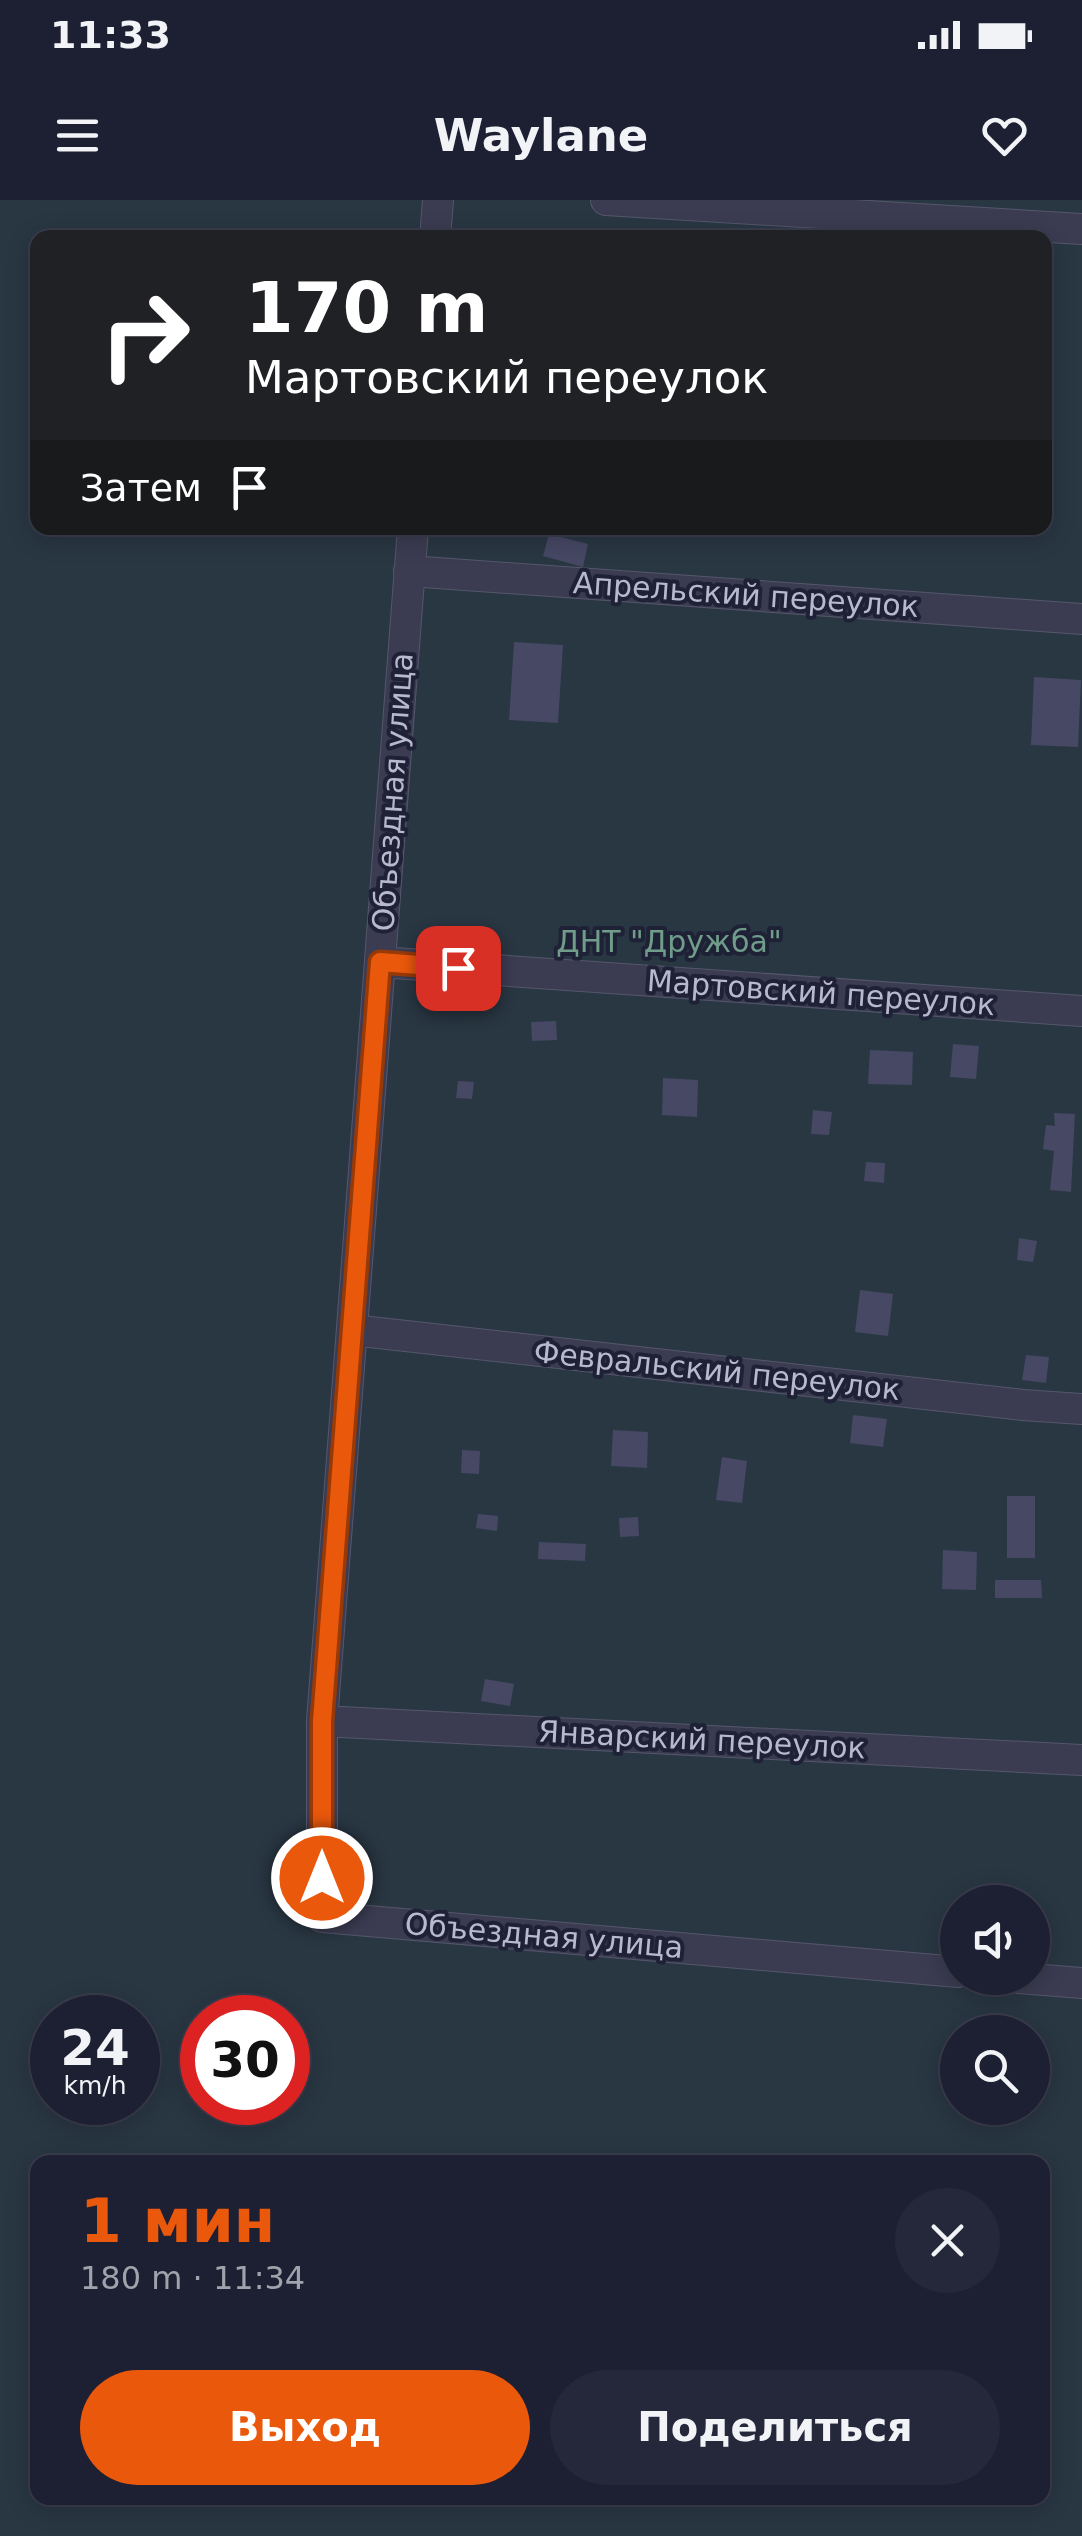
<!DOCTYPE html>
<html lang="ru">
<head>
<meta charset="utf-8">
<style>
	:root { --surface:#1d1f32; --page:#25273a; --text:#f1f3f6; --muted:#a0a2ac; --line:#3b3d4d; --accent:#ea580c }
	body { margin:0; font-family:"DejaVu Sans",sans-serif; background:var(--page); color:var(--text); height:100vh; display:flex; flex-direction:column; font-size:38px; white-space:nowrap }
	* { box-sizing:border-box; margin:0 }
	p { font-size:32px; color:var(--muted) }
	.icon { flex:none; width:55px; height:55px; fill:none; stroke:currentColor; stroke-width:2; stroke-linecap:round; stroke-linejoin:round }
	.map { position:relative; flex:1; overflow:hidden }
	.side { position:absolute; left:30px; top:1955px; width:1020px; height:350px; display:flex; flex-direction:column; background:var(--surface); border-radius:20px; box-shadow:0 5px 25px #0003,0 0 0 2px var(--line) }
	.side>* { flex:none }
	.hud { position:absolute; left:30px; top:30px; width:1022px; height:305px; border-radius:20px; box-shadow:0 5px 25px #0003,0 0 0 2px var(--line); background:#202124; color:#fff; overflow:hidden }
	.tools { position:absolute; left:940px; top:1685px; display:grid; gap:20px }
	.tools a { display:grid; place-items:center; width:110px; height:110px; border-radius:50%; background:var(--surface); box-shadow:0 5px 25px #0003,0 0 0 2px var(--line); font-size:50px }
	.speed { position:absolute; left:30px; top:1795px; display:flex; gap:20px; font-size:50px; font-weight:700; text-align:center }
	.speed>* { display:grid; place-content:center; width:130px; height:130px; border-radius:50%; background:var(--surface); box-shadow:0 5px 25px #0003,0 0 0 2px var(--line); line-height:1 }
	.speed small { font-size:25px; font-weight:400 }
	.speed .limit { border:15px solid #d22; background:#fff; color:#111 }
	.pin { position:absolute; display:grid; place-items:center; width:85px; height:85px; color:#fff; margin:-42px; border-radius:20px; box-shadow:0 5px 15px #0006 }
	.me { position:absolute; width:110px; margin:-55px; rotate:0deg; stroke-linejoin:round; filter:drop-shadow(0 0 8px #0008) }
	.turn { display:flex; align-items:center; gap:35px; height:210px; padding:0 50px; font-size:45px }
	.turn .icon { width:130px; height:130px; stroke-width:2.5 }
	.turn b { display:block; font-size:70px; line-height:85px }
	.then { display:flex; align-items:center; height:95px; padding:0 50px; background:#0003; gap:20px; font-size:38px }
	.round { display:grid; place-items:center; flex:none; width:105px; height:105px; border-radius:52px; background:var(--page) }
	.head { display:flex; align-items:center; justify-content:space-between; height:170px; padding:0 50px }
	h1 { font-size:60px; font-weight:600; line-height:75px; color:var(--accent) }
	.button { display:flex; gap:20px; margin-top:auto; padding:20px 50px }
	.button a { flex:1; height:115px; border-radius:60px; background:var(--accent); color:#fff; font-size:40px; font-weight:600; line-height:115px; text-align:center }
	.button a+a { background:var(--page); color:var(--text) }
	.status { display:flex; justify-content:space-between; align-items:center; height:70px; padding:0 50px; background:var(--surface); direction:ltr }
	.status svg { height:28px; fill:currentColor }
	header { display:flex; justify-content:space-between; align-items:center; height:130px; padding:0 50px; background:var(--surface); font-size:45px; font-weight:600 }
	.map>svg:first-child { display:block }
	.green { fill:#293743; fill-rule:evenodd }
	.building { fill:#464864 }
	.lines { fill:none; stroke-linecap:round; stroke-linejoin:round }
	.minor-casing { stroke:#56576c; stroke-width:32 }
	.minor { stroke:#3b3c52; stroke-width:30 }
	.route-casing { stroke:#983908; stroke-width:25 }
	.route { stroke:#ea580c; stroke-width:18 }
	.labels { text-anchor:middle; stroke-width:8; stroke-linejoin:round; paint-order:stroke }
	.street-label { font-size:30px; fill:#b8b9cc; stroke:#1f2137 }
	.park-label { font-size:30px; fill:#6f9d89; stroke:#1f2137 }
</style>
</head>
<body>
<div class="status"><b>11:33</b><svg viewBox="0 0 49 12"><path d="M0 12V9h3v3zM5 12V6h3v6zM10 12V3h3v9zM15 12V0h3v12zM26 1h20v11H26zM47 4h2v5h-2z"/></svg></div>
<header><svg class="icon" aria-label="menu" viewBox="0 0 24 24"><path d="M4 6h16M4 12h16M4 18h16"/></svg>Waylane<svg class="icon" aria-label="heart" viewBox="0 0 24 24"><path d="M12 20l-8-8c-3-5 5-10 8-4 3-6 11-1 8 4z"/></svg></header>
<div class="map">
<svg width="1082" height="2336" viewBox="0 0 1082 2336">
	<rect width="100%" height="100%" fill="#272942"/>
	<path class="green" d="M0,0H1082V2336H0ZM38,38H1045V328H38ZM958,1702H1032V1778H958ZM52,1818H138V1902H52ZM202,1818H288V1902H202ZM958,1832H1032V1908H958ZM38,1962H1042V2298H38Z"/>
	<path class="building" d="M549,334L588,344L583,367L543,356Z
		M514,442L563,445L558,523L509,520Z
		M1034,477L1081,480L1078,547L1031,545Z
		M556,821L557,840L532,841L531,822Z
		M953,844L979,846L976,879L950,877Z
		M870,850L913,852L912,885L868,884Z
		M663,878L698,880L697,917L662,915Z
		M458,881L474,882L472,899L456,898Z
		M813,910L832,912L829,935L811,934Z
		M1054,913L1075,914L1071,992L1050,990L1054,951L1043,949L1046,925L1055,926Z
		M866,962L885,963L884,983L864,981Z
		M1019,1038L1037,1041L1033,1062L1017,1060Z
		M860,1090L893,1094L888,1136L855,1132Z
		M1026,1155L1049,1157L1046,1183L1022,1180Z
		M853,1215L887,1219L883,1247L850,1243Z
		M613,1230L648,1232L647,1268L611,1266Z
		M462,1250L480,1251L479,1274L461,1273Z
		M722,1257L747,1261L742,1303L716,1300Z
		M1007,1296H1035V1358H1007Z
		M478,1314L498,1316L497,1331L476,1328Z
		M638,1317L639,1336L620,1337L619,1318Z
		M539,1342L586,1344L585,1361L538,1359Z
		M943,1350L977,1352L976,1390L942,1389Z
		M995,1380H1041L1042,1398H995Z
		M485,1479L514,1484L510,1506L481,1501Z"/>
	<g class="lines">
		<defs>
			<path id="minor" d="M606,0L1082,29
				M435,38L438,0
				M413,328L322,1521V1717L958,1772
				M409,371L1082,419
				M380,762L1082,811
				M352,1130L1023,1205L1082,1209
				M322,1521L1082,1560
				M1019,1778L1082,1783"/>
		</defs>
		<use href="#minor" class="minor-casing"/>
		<use href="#minor" class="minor"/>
	</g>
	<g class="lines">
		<defs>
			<path id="route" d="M322,1678V1521L380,762L458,768"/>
		</defs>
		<use href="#route" class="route-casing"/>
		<use href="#route" class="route"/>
	</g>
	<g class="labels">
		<g class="street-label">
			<text transform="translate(746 395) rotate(4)" y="10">Апрельский переулок</text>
			<text transform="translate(393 592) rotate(-86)" y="10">Объездная улица</text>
			<text transform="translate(821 793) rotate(4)" y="10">Мартовский переулок</text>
			<text transform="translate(717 1171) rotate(6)" y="10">Февральский переулок</text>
			<text transform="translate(702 1540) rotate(3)" y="10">Январский переулок</text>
			<text transform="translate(544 1736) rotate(5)" y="10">Объездная улица</text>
		</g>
		<g class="park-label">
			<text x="669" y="752">ДНТ "Дружба"</text>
		</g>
	</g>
</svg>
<div class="tools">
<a><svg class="icon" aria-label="sound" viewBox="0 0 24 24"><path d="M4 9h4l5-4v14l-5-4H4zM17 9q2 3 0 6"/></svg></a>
<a><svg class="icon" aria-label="search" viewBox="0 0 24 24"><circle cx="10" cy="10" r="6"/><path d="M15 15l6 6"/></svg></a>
</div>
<div class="speed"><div>24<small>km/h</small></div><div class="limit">30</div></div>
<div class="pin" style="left:458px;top:768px;background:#d93025"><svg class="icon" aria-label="arrive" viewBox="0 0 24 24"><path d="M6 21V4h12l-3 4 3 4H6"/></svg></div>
<svg class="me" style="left:322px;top:1678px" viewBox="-20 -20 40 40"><circle r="17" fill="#ea580c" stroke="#fff" stroke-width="3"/><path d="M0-11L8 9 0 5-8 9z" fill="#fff"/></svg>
<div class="hud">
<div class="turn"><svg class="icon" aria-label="right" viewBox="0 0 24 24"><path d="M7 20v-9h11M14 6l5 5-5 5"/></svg><div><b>170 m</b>Мартовский переулок</div></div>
<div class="then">Затем<svg class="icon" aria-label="arrive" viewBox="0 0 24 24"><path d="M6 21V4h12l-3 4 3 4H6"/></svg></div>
</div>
<section class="side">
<div class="head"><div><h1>1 мин</h1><p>180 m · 11:34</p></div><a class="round"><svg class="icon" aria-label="close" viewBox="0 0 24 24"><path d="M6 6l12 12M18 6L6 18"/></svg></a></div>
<div class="button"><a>Выход</a><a>Поделиться</a></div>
</section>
</div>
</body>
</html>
